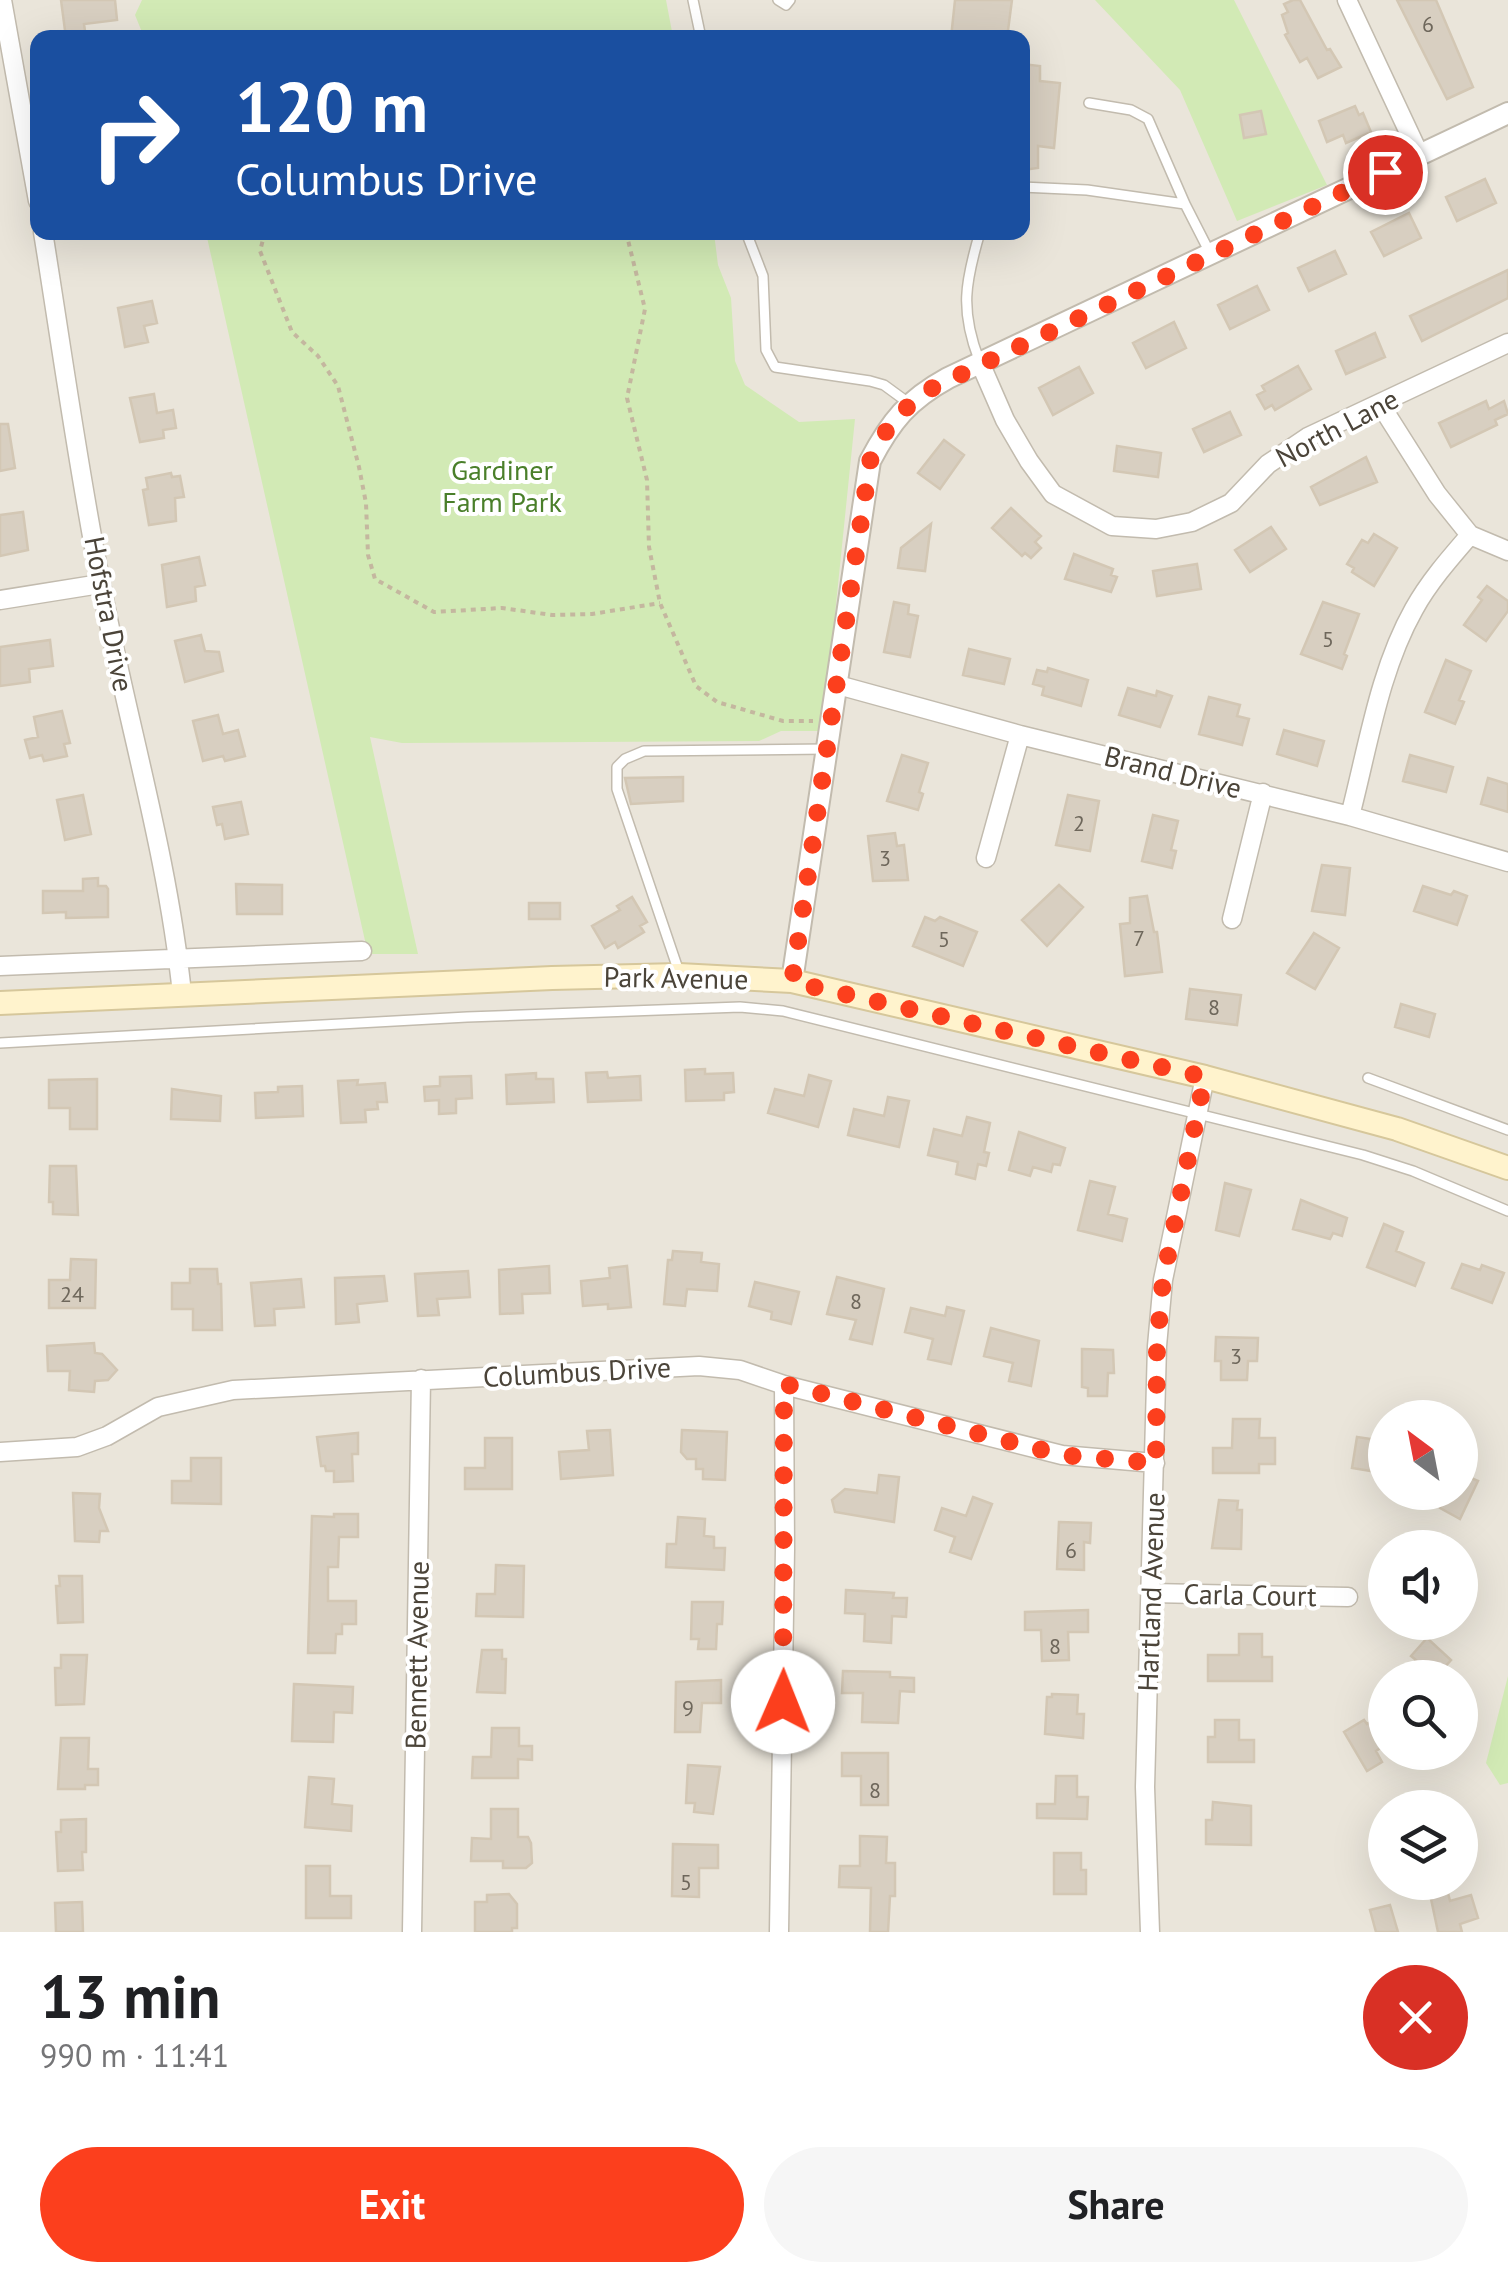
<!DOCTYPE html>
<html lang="en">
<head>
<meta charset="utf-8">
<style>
	:root { --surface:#fff; --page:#f6f6f6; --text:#202124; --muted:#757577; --accent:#fc3f1d }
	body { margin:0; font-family:"PT Sans",sans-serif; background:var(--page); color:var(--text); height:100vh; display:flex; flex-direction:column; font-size:38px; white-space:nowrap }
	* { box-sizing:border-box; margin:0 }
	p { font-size:32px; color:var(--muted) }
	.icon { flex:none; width:55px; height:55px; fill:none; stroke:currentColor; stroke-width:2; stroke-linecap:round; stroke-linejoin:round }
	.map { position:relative; height:1932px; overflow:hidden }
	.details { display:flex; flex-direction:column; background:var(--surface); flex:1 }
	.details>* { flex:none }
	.hud { position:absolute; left:30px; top:30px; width:1000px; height:210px; border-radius:20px; box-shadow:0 10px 40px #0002; background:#1a4fa0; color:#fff; overflow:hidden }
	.needle { width:65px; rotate:328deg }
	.controls { position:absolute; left:1368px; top:1400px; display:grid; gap:20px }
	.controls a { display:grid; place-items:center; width:110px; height:110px; border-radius:50%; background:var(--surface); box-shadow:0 10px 40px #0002; font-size:50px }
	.pin { position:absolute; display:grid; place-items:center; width:85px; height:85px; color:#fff; margin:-42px; border:5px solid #fff; border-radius:50%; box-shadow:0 2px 10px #0007 }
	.me { position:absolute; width:110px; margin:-55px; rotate:1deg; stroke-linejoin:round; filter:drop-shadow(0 0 8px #0008) }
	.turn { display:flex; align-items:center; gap:35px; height:210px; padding:0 40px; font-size:45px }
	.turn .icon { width:130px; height:130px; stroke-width:2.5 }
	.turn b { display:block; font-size:70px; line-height:85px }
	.round { display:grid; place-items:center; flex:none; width:105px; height:105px; border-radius:52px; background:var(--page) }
	.summary { display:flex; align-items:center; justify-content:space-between; height:170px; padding:0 40px }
	h1 { font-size:60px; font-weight:700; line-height:75px }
	.primary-button { display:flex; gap:20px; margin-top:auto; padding:20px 40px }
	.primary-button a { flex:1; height:115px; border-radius:60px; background:var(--accent); color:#fff; font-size:40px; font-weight:700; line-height:115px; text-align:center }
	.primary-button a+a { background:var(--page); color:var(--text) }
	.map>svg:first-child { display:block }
	.residential { fill:#eae5da; fill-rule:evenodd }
	.green { fill:#d2eab5 }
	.building { fill:#d8cfc1; stroke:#d3c7b4; stroke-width:2.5 }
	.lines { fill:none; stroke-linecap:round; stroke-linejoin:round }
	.service-casing { stroke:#c2bbae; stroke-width:12 }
	.minor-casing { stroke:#c2bbae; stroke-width:21 }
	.tertiary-casing { stroke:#c2bbae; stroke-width:24 }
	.secondary-casing { stroke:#d6c79b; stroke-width:26 }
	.path { stroke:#c4b79f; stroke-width:4; stroke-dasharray:5 5; stroke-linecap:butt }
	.service { stroke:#fff; stroke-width:9 }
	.minor { stroke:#fff; stroke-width:18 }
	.tertiary { stroke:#fff; stroke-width:20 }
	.secondary { stroke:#fff3cd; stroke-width:22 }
	.route { stroke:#fc3f1d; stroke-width:18; stroke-dasharray:0 32.4 }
	.labels { text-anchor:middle; stroke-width:8; stroke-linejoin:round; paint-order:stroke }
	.number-label { font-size:22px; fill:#6e675b }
	.street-label { font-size:28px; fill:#4b4439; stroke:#fff }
	.park-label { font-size:28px; fill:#4a7f2a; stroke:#fff }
</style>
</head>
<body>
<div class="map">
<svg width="1508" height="1932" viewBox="0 0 1508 1932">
	<rect width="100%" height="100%" fill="#f6f3ec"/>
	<path class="residential" d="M0,0H1508V1932H0ZM38,38H1022V232H38ZM1385,1418H1460V1492H1385ZM1385,1548H1460V1622H1385ZM1385,1678H1460V1752H1385ZM1385,1808H1460V1882H1385Z"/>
	<path class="green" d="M142,0H666L673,37H144L135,15Z
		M1095,0H1234L1327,185L1237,221L1180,90Z
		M206,233H714L718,265L731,298L735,361L745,385L799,422L855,419L823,731H781L759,741L402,743L370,737L418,954H368Z
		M1508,1676V1783L1500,1785L1486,1763Z"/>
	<path class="building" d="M61,0H115L117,20L84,24L86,38H66Z
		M955,0H1012L1007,38H951Z
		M1293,0H1300L1327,50L1330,49L1341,67L1318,78L1307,58L1300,62L1285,35L1288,33L1282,15L1288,12L1284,4Z
		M1397,0H1436L1473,87L1447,99Z
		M1022,64L1040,66V81L1060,83L1054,148L1038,146V168L1022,170Z
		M1355,106L1359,115L1363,113L1371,132L1346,143L1343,135L1327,142L1319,121Z
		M1261,111L1266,134L1244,138L1240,115Z
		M1485,179L1496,203L1457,221L1446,197Z
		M1409,213L1421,238L1384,256L1371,232Z
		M1335,251L1346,274L1309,291L1298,268Z
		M1508,270V298L1422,341L1410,316Z
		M1257,286L1269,310L1230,329L1218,305Z
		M152,301L157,323L144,326L148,342L125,347L118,308Z
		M1174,322L1186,348L1146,368L1133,343Z
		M1375,333L1385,357L1346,374L1336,351Z
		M1298,366L1311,389L1275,410L1272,405L1265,409L1257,395L1265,391L1262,386Z
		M1079,367L1093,393L1053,415L1039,388Z
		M154,394L157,413L173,410L176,428L163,430L164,438L140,442L130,398Z
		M1486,401L1489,409L1504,401L1508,414L1495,420L1497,425L1451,447L1439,423Z
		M1230,412L1241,435L1204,452L1193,429Z
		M0,424H8L15,468L0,471Z
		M944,440L964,455L940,489L918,473Z
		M1117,446L1161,453L1158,477L1114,471Z
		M1366,457L1377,482L1320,505L1311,487Z
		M171,473L172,477L180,476L184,497L175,498L176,521L149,525L143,490L148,489L146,478Z
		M1011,508L1041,536L1035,542L1041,548L1031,558L1025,553L1022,556L992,528Z
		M23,512L28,550L0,556V515Z
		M931,524L925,571L898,568L901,548Z
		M1271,527L1286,549L1250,572L1235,550Z
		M1374,534L1397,548L1374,586L1352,572L1354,568L1347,564L1362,540L1368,543Z
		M1074,554L1113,569L1111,575L1117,577L1111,592L1065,579Z
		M199,557L205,585L195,587L196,601L167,607L162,565Z
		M1197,564L1201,589L1157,596L1153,571Z
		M1487,586L1508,601V611L1486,641L1464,625L1482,600L1478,597Z
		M894,602L909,605L908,614L918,616L910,657L884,652Z
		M1323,602L1359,614L1344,654L1347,656L1342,669L1301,654Z
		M201,635L205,651L219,652L223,671L185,682L175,641Z
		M50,640L53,666L29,669L30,682L0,686V647Z
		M969,649L1010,659L1004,684L963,675Z
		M1446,660L1471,671L1459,700L1464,702L1455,724L1425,712Z
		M1048,668L1088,680L1081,706L1042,695L1044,687L1033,684L1037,670L1047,672Z
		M1128,688L1156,696L1157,691L1172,696L1160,727L1119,715Z
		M1209,697L1240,705L1237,716L1249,719L1242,745L1199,734Z
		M62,711L70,743L64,744L67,756L44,761L42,755L30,758L25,740L38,737L34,717Z
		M218,715L223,734L238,730L245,756L225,761L223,756L203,761L193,721Z
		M1284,730L1324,741L1317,766L1277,754Z
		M902,755L928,763L919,792L923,794L918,810L887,801Z
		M1410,755L1453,767L1446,792L1403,781Z
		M683,777V801L631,804L625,778Z
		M1488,778L1508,784V812L1481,804Z
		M83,795L91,834L65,840L57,800Z
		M1068,795L1099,801L1090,851L1056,845Z
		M241,802L248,834L225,839L222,824L217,825L213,807Z
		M1153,815L1178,821L1171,850L1176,851L1172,868L1142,861Z
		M895,833L897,846L904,845L908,880L873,881L868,836Z
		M1322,865L1350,868L1345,915L1312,911Z
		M98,878V886H106L108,889V917L66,918V912L43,913V891H83V879Z
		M236,884L282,885V914H237Z
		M1059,885L1083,907L1047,946L1022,920Z
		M1423,886L1451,895L1454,891L1467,896L1457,925L1414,911Z
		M1147,896L1154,932H1157L1162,972L1125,976L1120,924L1130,923V898Z
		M632,897L647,922L640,926L644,932L618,948L615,942L605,948L592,926L620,910L617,906Z
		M529,903H560V919H529Z
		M925,917L935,921L940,917L977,932L963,966L913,946Z
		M1314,933L1339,948L1315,989L1287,973Z
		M1190,989L1241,995L1237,1025L1186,1019Z
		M1401,1004L1435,1014L1429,1037L1395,1027Z
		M705,1069V1074L733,1073L734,1092L724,1093V1100L686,1101L685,1070Z
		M607,1072L608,1078L640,1076L641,1100L588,1102L586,1073Z
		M536,1073V1079H553L554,1102L507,1104L506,1075Z
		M809,1075L831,1081L818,1127L768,1113L775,1089L804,1096Z
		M471,1076L472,1098L456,1099V1113L439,1114V1100L425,1101L424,1087L440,1086V1077Z
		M97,1079V1129H70V1108H49V1080Z
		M358,1080L357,1085L385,1083L387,1102H377L378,1109L365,1110L366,1122L341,1123L338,1081Z
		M302,1086L303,1116L256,1118L255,1093L278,1092V1087Z
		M172,1089L221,1096L220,1121L171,1119Z
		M888,1097L909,1101L899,1147L848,1135L854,1109L884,1116Z
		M967,1117L990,1123L984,1152L989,1153L986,1166L978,1164L975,1179L956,1174L958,1162L928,1155L934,1129L962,1136Z
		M1019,1132L1065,1148L1060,1165L1053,1164L1051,1172L1033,1167L1030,1176L1009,1170Z
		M50,1166H76L78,1215L53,1214V1202H49Z
		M1090,1181L1115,1187L1108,1214L1127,1219L1122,1241L1078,1230Z
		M1225,1183L1251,1190L1239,1236L1216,1230Z
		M1301,1200L1347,1218L1342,1236L1333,1233L1330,1239L1293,1229Z
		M1384,1224L1403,1232L1396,1251L1424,1263L1415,1286L1367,1267Z
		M673,1251L702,1253L701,1262L719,1264L717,1291L687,1289L685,1306L664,1304L668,1260H672Z
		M71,1259L96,1260L95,1308H49V1280H70Z
		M1462,1264L1480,1270L1482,1265L1504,1273L1492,1303L1452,1288Z
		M549,1266L550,1293L522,1294L523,1313L500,1314L499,1270Z
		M627,1266L631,1307L608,1309V1304L583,1306L581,1281L610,1278L609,1268Z
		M190,1269H217L218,1284H221L222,1330H193V1309H172V1283H190Z
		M468,1271L470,1297L437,1299L439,1315L418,1316L415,1274Z
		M384,1276L387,1301L357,1304L359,1322L336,1324L335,1278Z
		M837,1277L884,1289L872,1344L850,1339L856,1320L827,1314Z
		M301,1279L304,1307L274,1309L275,1325L255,1326L251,1283Z
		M755,1282L799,1292L791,1324L771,1319L772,1312L749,1306Z
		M947,1307L964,1311L951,1364L928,1359L933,1339L905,1332L911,1308L945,1316Z
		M991,1328L1039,1341L1031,1386L1009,1381L1013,1363L984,1356Z
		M1216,1337L1258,1338L1257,1361H1248L1247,1380H1221V1361H1215Z
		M94,1343L95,1353L102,1354L117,1370L108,1380L95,1381L94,1392L69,1390L70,1371H48L47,1346Z
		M1082,1349L1113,1350L1114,1373H1108L1107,1396H1088V1388L1082,1387Z
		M1233,1419H1260L1259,1438H1275V1464H1259V1473H1213V1448H1232Z
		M610,1430L613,1475L561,1479L559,1452L589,1450L587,1431Z
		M682,1430L727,1432L725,1480L703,1479V1469H696V1459H687L681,1452Z
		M358,1433V1454H352L353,1481L334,1482V1471H326L325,1466H321L317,1437Z
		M1357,1437L1385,1441V1467L1378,1466L1377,1472L1352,1468Z
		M485,1438H512V1489H465V1468H485Z
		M191,1458H221V1504L172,1503V1481H191Z
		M879,1475L899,1477L894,1522L835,1512L832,1500L845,1489L877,1493Z
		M1464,1475L1478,1481L1460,1519L1440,1508L1442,1503L1421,1492H1460Z
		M73,1493L100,1494L99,1508L108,1531H100L99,1542L75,1541Z
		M973,1497L992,1504L971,1559L950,1552L955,1537L935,1530L942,1508L966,1516Z
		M1219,1500L1238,1501L1237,1510H1242L1241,1549L1212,1548Z
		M334,1514H358V1537H339L338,1567H328V1601H356V1624H342V1634H336L335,1653H308L312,1516L334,1517Z
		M678,1517L705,1519L704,1536L714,1537V1548H725L724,1570L666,1567L667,1544H676Z
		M1059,1522L1091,1523L1090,1543L1084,1542V1570L1057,1569Z
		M496,1565L524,1566L523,1617L476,1616L477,1594H495Z
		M59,1576H82L83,1622L58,1623L56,1586H60Z
		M846,1590L894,1593L893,1598H907L906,1617L892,1616L891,1643L864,1641L865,1614L845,1613Z
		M692,1602H723L722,1624H717L716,1649H698L699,1639H691Z
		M1088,1610V1632H1068L1069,1660L1042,1661L1041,1630H1025V1612Z
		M1239,1634H1262V1657H1272V1681H1208V1655H1239Z
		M1427,1638L1451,1660L1435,1678H1401L1416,1660L1411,1656Z
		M482,1650H502V1659H506L505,1693L477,1692Z
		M61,1655H87L84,1704L56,1705L55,1668H61Z
		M843,1671L890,1672V1677L914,1678V1692L900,1691L898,1723L862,1722L863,1693H842Z
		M721,1680V1703H702L700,1732H675L676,1682Z
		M294,1684L353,1687L352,1713L334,1712L333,1742L292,1741Z
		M1052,1694L1078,1695L1077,1714H1084L1083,1738L1045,1734L1047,1697H1052Z
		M1380,1716L1385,1725V1745L1376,1751L1382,1762L1367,1771L1344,1732L1364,1720L1367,1724Z
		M1215,1720H1239V1740H1254V1762H1208V1737H1215Z
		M492,1728H519V1746H532V1760L518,1759V1778H472L473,1757H491Z
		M61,1738H89L88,1769H98V1785H85V1789H58Z
		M842,1753H888V1805H861V1776H842Z
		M688,1765L720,1767L713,1814L694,1812L695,1803H686Z
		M1056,1776H1077V1797H1088L1087,1819L1037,1818V1804H1055Z
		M309,1777L334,1779L332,1804L352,1806L351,1831L305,1827Z
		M1213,1802L1251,1806V1845L1206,1844V1820H1212Z
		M491,1809H518V1837H528L531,1843L532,1863L526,1868H503V1861H471L472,1838L491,1839Z
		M86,1819V1852H82L83,1870L58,1871L56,1832H61V1820Z
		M860,1836L887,1837L886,1863H895V1896H890L888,1932H870L871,1888L839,1887L840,1866H860Z
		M673,1844L718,1845V1868H699V1897L672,1896Z
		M1054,1853H1081V1870H1086V1894H1054Z
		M306,1866H330V1896H351V1918H306Z
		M1447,1889L1450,1901L1471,1895L1478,1918L1460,1924L1462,1932H1438L1430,1894Z
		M509,1894L517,1904V1928H512V1932H475V1902H487V1895Z
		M82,1902L83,1932H56L55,1903Z
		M1390,1905L1398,1932H1376L1370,1910Z"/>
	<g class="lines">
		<defs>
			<path id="service" d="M693,0L701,38
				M778,0L786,5L790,0
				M1089,103L1131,110L1148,119L1185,204
				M1022,187L1087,190L1185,204L1210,253
				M746,232L763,276L766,350L775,367L870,381L884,385L910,404
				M979,360C960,310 965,283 980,232
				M679,972L617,789V767L625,759L644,751L827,749
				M0,1043L467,1017L740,1007L783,1011L1363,1155L1413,1171L1508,1211
				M1368,1078L1508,1130"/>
			<path id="minor" d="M2,0L38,201
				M1347,0L1420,156
				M43,232C62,350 78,468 101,584C127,721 168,855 182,994
				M981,365L1005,420L1029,461L1053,494L1112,526L1156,529L1192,522L1231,503L1268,464L1308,437L1508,343
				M1380,404L1437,494L1470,535L1508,551
				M0,600L100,584
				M838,685L1020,735L1350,816L1508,862
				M1350,816C1368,747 1379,671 1414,609C1429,582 1450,558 1470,535
				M986,858L1020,735
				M1232,919L1263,793
				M0,966L362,951
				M0,1452L77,1447L107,1436L158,1407L233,1390L699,1366L740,1370L784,1385L1062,1455L1155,1463
				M1151,1593L1348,1597
				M412,1932L421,1379
				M779,1932L785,1549L784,1385
				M1150,1932L1145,1787L1157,1346L1163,1280L1205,1077"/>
			<path id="tertiary" d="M792,981L870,461C891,421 908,400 948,378L1508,113"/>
			<path id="secondary" d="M0,1003L552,978L679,975L792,981L1205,1077L1397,1129L1508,1168"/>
		</defs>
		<use href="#service" class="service-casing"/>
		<use href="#minor" class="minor-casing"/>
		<use href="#tertiary" class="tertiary-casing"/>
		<use href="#secondary" class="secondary-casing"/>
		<path class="path" d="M265,232L260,251L292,332L318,356L338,386L359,467L366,503L368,555L375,579L434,612L502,608L552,615L592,614L660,603
			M626,232L645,309L627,398L647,480L649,547L660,603L696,686L717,702L783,721H813"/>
		<use href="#service" class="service"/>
		<use href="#minor" class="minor"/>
		<use href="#tertiary" class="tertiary"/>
		<use href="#secondary" class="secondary"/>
	</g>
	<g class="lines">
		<path class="route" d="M783,1702L784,1384L1062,1455L1156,1463L1157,1346L1163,1280L1205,1077L792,982L870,461L889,426L920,394L1385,172"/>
	</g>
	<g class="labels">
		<g class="number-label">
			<text x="1428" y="32">6</text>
			<text x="1328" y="647">5</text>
			<text x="1079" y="831">2</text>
			<text x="885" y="866">3</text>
			<text x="1139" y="946">7</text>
			<text x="944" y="947">5</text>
			<text x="1214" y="1015">8</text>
			<text x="72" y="1302">24</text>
			<text x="856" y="1309">8</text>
			<text x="1236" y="1364">3</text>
			<text x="1071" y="1558">6</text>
			<text x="1055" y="1654">8</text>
			<text x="688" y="1716">9</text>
			<text x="875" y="1798">8</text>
			<text x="686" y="1890">5</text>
		</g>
		<g class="street-label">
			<text transform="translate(1337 428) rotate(-28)" y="10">North Lane</text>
			<text transform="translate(109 614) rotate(79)" y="10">Hofstra Drive</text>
			<text transform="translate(1173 772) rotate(14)" y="10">Brand Drive</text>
			<text transform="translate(676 978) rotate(1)" y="10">Park Avenue</text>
			<text transform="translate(577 1372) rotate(-3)" y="10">Columbus Drive</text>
			<text transform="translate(1151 1592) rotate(-88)" y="10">Hartland Avenue</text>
			<text transform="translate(1250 1595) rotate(1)" y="10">Carla Court</text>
			<text transform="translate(417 1655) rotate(-89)" y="10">Bennett Avenue</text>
		</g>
		<g class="park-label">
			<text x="502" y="480">Gardiner<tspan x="502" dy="32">Farm Park</tspan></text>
		</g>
	</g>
</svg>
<div class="controls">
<a><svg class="needle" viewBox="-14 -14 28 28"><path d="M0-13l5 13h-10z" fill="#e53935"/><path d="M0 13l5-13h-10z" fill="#757577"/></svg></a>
<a><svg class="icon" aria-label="sound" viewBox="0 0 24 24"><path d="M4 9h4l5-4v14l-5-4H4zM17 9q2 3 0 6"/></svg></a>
<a><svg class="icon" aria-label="search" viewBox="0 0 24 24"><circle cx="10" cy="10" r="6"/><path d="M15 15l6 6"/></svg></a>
<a><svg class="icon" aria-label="layers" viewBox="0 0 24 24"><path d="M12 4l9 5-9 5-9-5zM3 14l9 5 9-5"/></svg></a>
</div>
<div class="pin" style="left:1385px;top:172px;background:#d93025"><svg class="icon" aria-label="arrive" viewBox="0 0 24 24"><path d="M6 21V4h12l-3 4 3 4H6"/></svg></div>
<svg class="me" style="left:783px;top:1702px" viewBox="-20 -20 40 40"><circle r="19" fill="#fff"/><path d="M0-13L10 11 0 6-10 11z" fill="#fc3f1d"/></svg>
<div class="hud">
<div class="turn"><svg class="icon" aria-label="right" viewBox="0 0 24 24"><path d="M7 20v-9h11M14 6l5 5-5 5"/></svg><div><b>120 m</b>Columbus Drive</div></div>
</div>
</div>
<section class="details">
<div class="summary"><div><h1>13 min</h1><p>990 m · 11:41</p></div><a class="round" style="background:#d93025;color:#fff"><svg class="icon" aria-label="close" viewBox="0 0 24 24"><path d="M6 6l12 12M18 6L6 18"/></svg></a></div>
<div class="primary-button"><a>Exit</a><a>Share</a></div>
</section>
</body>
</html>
